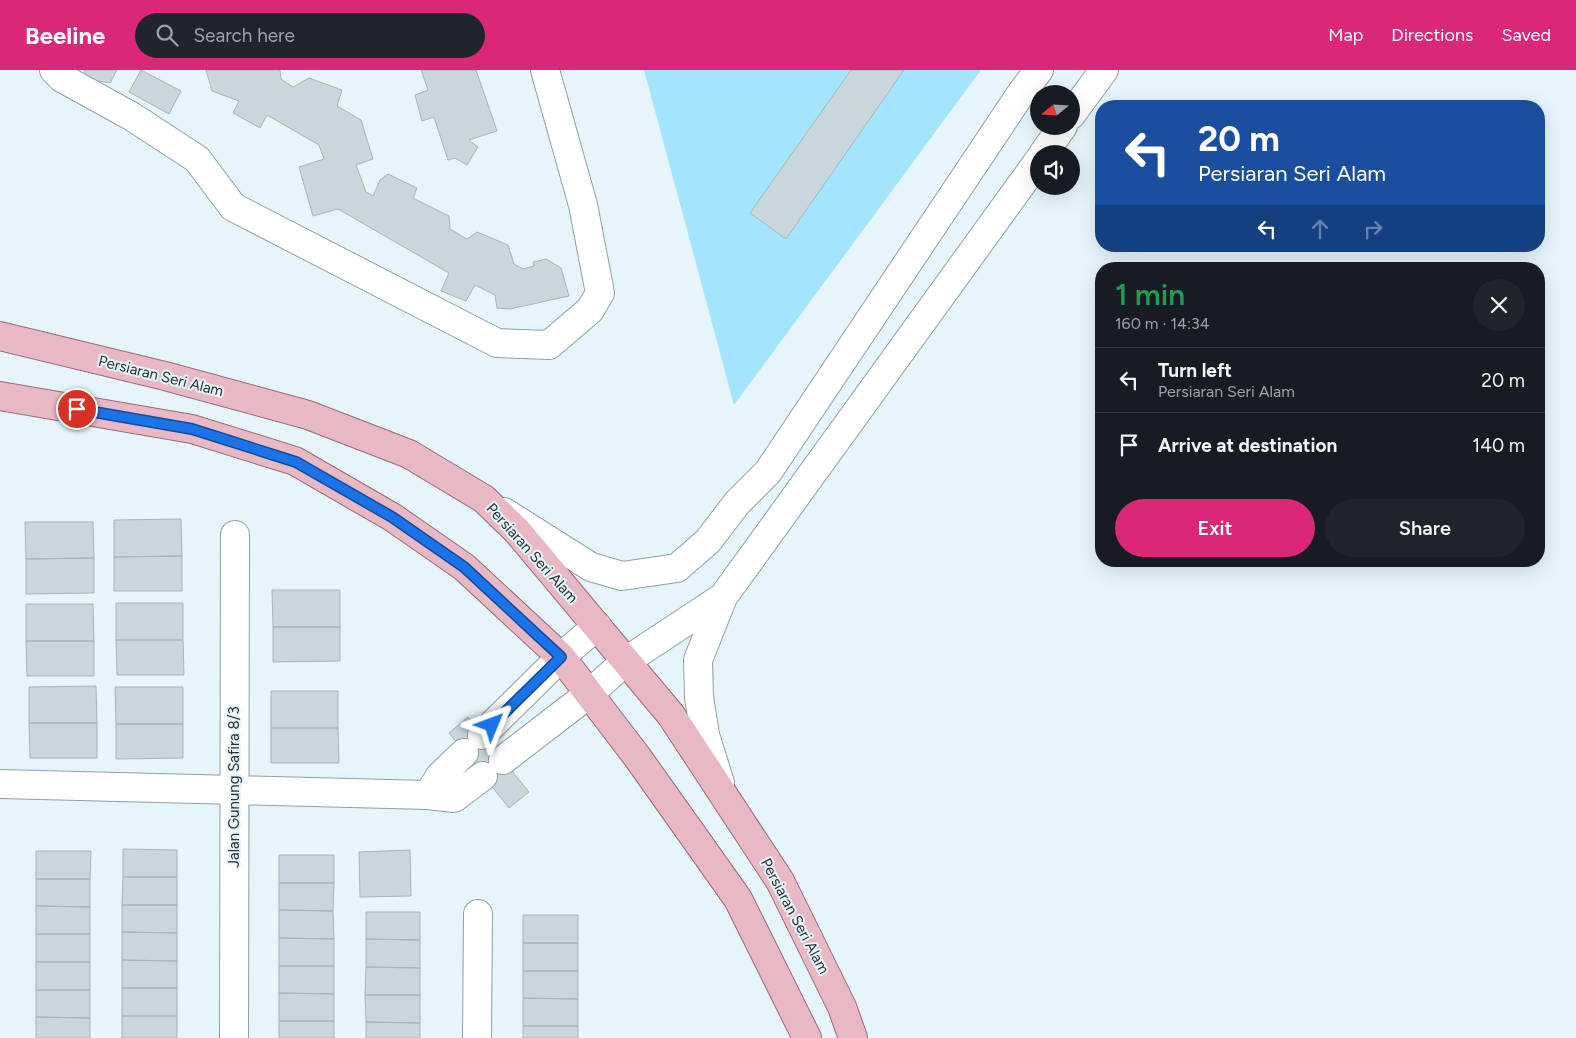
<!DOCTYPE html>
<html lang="en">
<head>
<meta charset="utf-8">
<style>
	:root { --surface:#171b24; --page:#20242c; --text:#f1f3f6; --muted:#9ea1a6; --line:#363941; --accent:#db2777 }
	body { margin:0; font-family:Figtree,sans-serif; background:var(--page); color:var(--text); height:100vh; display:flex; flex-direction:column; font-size:19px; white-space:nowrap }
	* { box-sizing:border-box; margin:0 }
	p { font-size:16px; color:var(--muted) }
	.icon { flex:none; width:28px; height:28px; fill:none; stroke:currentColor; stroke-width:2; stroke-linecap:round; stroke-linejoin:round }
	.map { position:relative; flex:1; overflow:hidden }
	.sheet { position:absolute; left:1095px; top:192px; width:450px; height:305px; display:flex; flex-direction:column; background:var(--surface); border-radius:20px; box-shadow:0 5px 20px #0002 }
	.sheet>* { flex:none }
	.guide { position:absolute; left:1095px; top:30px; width:450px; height:152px; border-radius:20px; box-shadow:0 5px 20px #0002; background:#1a4fa0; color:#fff; overflow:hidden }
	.needle { width:32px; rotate:252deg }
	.tools { position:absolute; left:1030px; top:15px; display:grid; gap:10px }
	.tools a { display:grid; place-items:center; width:50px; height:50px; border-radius:50%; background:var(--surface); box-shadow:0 5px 20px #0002; font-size:25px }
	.pin { position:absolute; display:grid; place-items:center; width:42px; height:42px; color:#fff; margin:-21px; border:2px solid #fff; border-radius:50%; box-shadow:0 1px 5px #0007 }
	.me { position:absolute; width:55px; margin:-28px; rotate:46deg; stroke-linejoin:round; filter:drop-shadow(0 0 4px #0008) }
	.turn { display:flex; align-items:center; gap:18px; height:105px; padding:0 20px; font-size:22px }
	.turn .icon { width:65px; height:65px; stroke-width:2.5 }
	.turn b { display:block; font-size:35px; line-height:42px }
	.lanes { display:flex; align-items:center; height:48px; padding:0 20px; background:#0003; justify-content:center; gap:25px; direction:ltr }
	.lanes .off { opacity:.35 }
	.round { display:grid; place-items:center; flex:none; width:52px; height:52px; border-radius:26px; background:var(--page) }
	.headline { display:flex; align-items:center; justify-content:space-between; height:85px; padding:0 20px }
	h1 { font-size:30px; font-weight:600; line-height:38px; color:#1e9e55 }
	.cta { display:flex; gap:10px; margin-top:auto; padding:10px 20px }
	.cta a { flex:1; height:58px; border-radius:30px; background:var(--accent); color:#fff; font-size:20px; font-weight:600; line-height:58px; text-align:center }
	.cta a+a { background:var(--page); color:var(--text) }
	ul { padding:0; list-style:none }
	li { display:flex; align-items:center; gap:15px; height:65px; padding:0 20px; border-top:1px solid var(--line) }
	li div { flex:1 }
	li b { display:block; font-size:19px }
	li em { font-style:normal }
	header { display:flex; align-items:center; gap:30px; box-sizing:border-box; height:70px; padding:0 25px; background:var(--accent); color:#fff }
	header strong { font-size:24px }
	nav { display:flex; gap:28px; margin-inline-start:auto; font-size:18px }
	.search { width:350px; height:45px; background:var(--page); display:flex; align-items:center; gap:12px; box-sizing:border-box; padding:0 18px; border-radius:28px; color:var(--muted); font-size:19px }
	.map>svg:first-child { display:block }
	.green { fill:#a4e5fd }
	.building { fill:#c7d7dc; stroke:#a6b5bb }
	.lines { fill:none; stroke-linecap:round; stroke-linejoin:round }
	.minor-casing { stroke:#919fa5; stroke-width:30 }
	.major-casing { stroke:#9b6a79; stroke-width:30 }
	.minor { stroke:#fff; stroke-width:28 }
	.major { stroke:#e8b8c5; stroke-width:28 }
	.route-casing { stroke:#114b97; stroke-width:12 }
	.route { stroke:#1a73e8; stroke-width:9 }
	.labels { text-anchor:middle; stroke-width:4; stroke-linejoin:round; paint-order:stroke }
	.street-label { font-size:15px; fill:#2b3133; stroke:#e5f5fb }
</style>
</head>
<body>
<header>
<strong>Beeline</strong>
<div class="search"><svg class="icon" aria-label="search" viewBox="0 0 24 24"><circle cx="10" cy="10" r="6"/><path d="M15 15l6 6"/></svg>Search here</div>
<nav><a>Map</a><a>Directions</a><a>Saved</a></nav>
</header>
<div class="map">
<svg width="1576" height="968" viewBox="0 0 1576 968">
	<rect width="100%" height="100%" fill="#e5f5fb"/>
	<path class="green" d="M644,0H981L734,335Z"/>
	<path class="building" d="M84,0H117L110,13L99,11L89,15Z
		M141,0L181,21L169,44L129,22Z
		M206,0H280L281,9L293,17L309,8L342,20L337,36L361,50L373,89L356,95L366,122L373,126L380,110L388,104L417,118L413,128L449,146L450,159L467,169L477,162L508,175L514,194L523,199L534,196L533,192L546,189L561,198L569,226L510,239L497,238L495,225L475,215L466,231L441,221L449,203L338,139L313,146L299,97L324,89L319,75L267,45L260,58L233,43L239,31L212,21Z
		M421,0H476L497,61L469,70L478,77L467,95L455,88L448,90L434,47L422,51L415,25L428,20Z
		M851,0H904L786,169L750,143Z
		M181,449L182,486L114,487V450Z
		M25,452H93L94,488L26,489Z
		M182,486V521H114V487Z
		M94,488V523L26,524V489Z
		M272,520H340V557H273Z
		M116,533H183V570H116Z
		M26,534H93L94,571H26Z
		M273,557H340V591L273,592Z
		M116,570H183L184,605H117Z
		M26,571H94V606H27Z
		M96,616L97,653H29V617Z
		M115,617H183V654H116Z
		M271,621H338V658H271Z
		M468,647L529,722L509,738L449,663Z
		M29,653H97V688H30Z
		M116,654H183V688L116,689Z
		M271,658H338L339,693H271Z
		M123,779L177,780V807H123Z
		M410,780L411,826L360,827L359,782Z
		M36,781H91L90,809H36Z
		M279,785H334V813H279Z
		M123,807H177V835H122Z
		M36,809H90V837L36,836Z
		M279,813H334L333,841L279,840Z
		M122,835H177V863L122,862Z
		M36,836L90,837V864H36Z
		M279,840L333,841L334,869L279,868Z
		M366,842H420V870L366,869Z
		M523,845H578V873H523Z
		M122,862L177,863V891L122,890Z
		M36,864H90V892H36Z
		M279,868L334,869V896H279Z
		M366,869L420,870V898L366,897Z
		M523,873H578V901H523Z
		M122,890L177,891V918H122Z
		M36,892H90V920H36Z
		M279,896H334V924L279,923Z
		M366,897L420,898V925H365Z
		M523,901H578V929L523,928Z
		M122,918H177V946H122Z
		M36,920H90V948L36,947Z
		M279,923L334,924V951H279Z
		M365,925H420V953L366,952Z
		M523,928L578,929V956H523Z
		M122,946H177V968H122Z
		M36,947L90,948V968H36Z
		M279,951H334V968H279Z
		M366,952L420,953V968H366Z
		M523,956H578V968H523Z"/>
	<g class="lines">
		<defs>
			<path id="minor" d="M54,0L62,8L131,46L197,89L233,137L497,273L549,275L590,240L600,223L583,135L545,0
				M1071,45L1104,0
				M1043,84L1063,56
				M504,442L591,497L622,506L677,498L708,471L737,433L768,402L1022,22L1039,0
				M482,665L561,587L597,556
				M503,690L590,623L626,591L723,527
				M720,713L705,665L699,627L698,590L723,527L1039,90
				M0,714L428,725L454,728L483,706
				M428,725L440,706L464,683
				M234,968L235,465
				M477,968L478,844"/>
			<path id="major" d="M0,266L165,306L308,345L409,384L484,429L517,461L671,645L780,811L842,937L853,968
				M0,326L192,359L295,391L392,447L464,497L561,587L638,688L738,829L807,968"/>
		</defs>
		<use href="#minor" class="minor-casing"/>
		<use href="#major" class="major-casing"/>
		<use href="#minor" class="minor"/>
		<use href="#major" class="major"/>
	</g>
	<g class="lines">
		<defs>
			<path id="route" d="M77,339L192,359L296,392L392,447L464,497L561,587L492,655"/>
		</defs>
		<use href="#route" class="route-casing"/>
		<use href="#route" class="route"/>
	</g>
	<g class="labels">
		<g class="street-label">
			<text transform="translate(161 306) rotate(14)" y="5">Persiaran Seri Alam</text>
			<text transform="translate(532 483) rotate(48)" y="5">Persiaran Seri Alam</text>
			<text transform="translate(234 717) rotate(-90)" y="5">Jalan Gunung Safira 8/3</text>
			<text transform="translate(795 846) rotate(62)" y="5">Persiaran Seri Alam</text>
		</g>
	</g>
</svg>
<div class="tools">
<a><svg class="needle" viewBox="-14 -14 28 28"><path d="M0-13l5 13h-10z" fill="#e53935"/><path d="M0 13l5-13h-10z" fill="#9ea1a6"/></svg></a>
<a><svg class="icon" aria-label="sound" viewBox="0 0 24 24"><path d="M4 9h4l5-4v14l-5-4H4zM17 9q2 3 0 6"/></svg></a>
</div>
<div class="pin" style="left:77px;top:339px;background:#d93025"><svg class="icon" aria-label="arrive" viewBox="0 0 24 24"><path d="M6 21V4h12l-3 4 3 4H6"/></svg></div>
<svg class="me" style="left:492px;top:655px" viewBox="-20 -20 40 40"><path d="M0-17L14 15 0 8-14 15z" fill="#1a73e8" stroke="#fff" stroke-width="4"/></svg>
<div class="guide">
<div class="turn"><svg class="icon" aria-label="left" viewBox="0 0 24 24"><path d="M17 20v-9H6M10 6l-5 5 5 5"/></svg><div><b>20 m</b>Persiaran Seri Alam</div></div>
<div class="lanes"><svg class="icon" aria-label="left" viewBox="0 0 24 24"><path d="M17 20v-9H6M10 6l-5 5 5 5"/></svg><svg class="icon off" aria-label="ahead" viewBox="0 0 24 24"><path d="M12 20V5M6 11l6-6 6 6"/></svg><svg class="icon off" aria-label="right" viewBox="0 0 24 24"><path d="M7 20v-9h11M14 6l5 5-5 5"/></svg></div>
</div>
<section class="sheet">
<div class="headline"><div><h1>1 min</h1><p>160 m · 14:34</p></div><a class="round"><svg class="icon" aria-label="close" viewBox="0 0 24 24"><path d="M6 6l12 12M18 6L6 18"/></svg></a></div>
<ul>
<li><svg class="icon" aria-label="left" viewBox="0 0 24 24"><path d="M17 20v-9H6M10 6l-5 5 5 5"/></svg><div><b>Turn left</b><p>Persiaran Seri Alam</p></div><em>20 m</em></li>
<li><svg class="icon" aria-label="arrive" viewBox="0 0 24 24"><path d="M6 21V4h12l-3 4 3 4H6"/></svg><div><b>Arrive at destination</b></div><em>140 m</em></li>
</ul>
<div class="cta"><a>Exit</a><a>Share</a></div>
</section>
</div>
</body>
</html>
